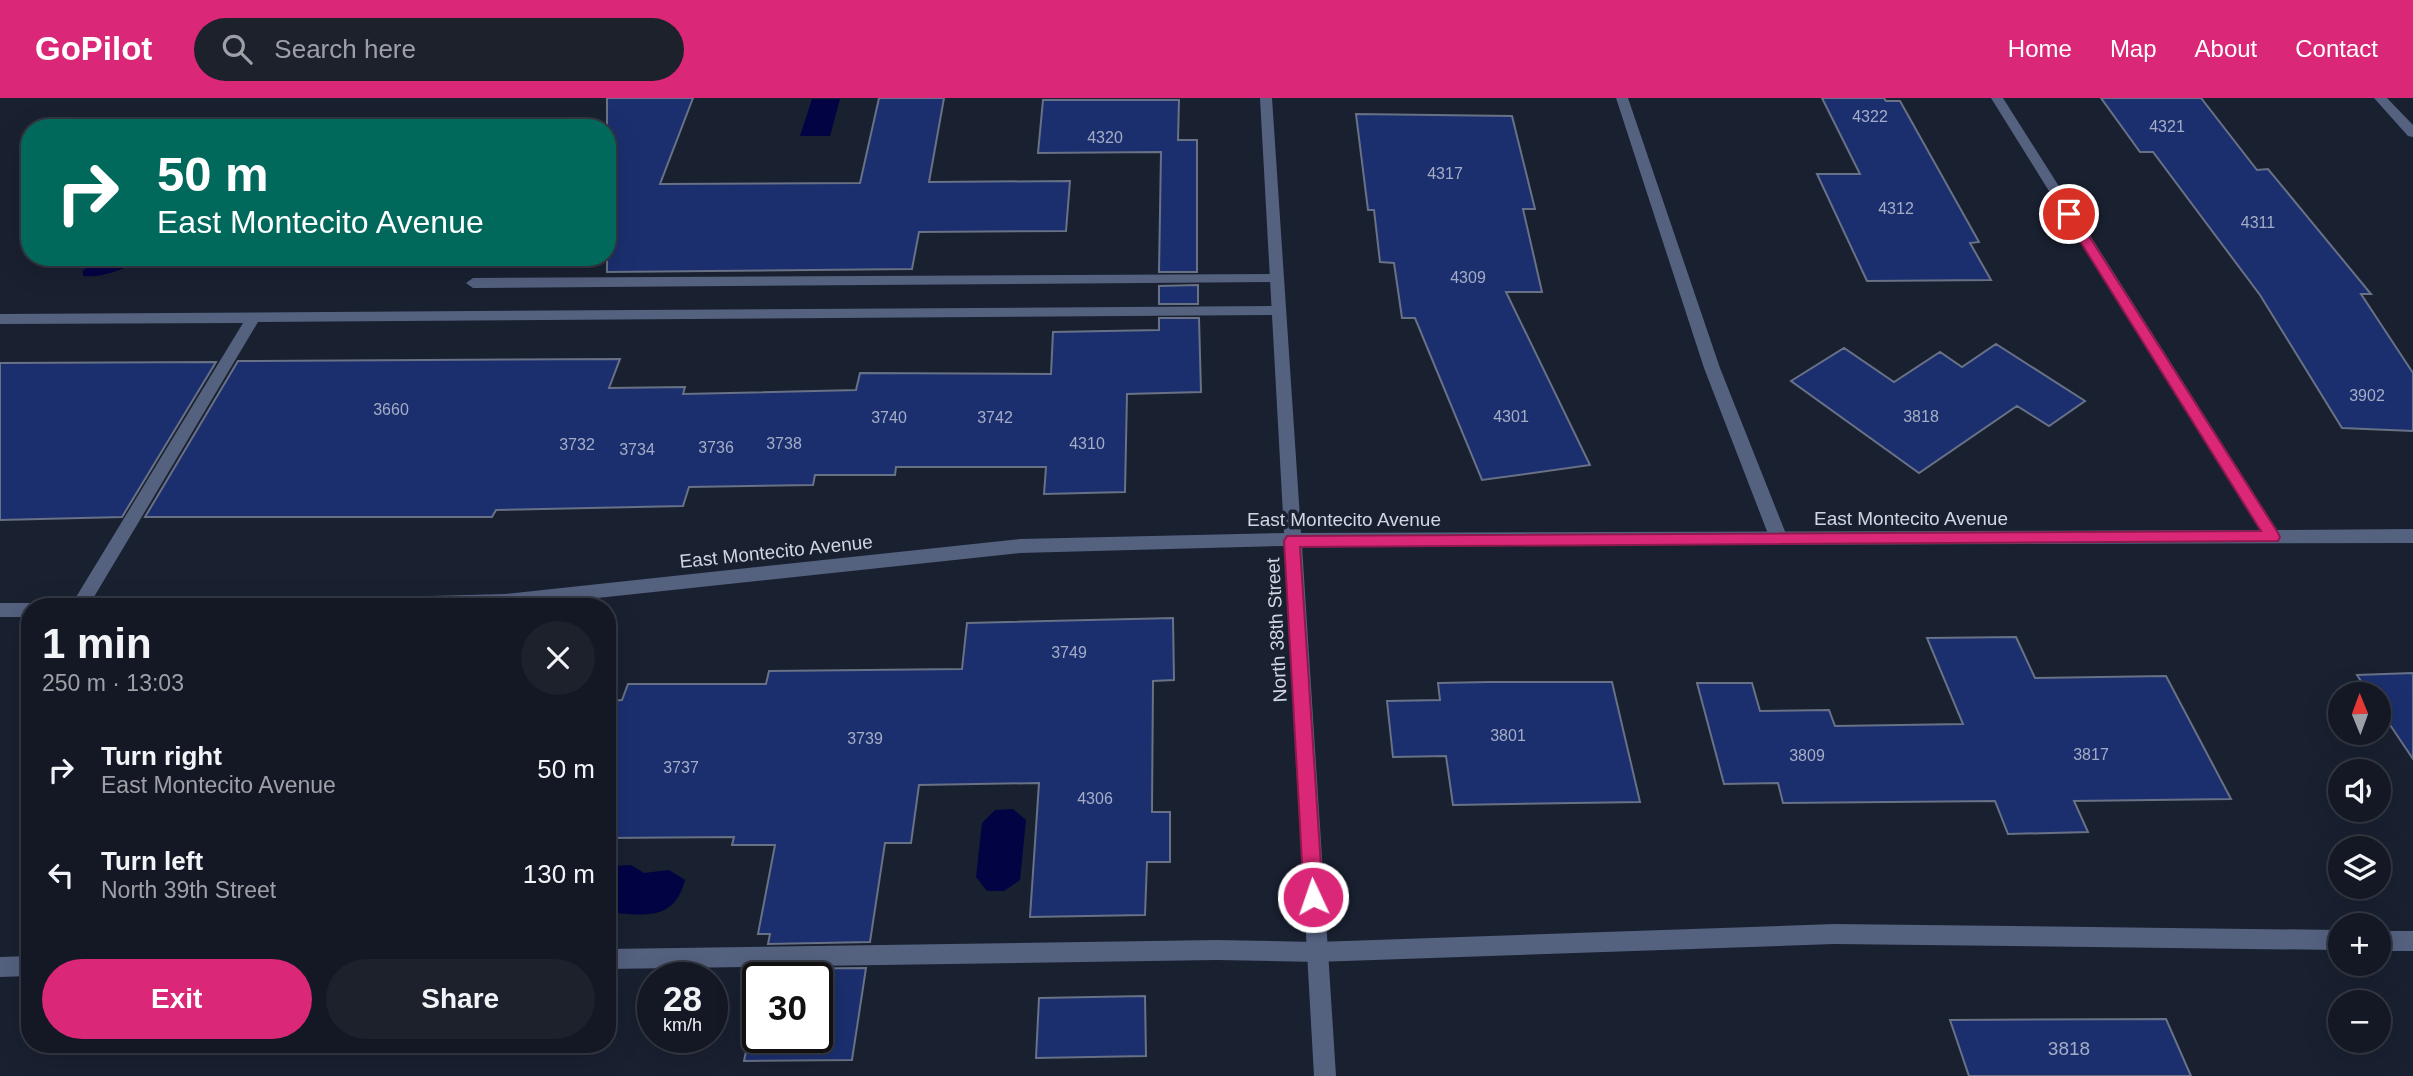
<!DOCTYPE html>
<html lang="en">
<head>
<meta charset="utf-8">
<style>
	:root { --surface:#131824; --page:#1c212c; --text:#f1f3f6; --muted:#9da0a6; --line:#323741; --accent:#db2777 }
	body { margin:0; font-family:Arial,sans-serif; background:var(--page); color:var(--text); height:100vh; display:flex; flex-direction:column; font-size:26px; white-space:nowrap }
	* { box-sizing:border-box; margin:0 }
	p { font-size:23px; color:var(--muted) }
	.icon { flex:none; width:38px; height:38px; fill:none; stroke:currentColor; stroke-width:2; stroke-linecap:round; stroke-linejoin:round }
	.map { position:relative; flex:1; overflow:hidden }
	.details { position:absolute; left:21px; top:500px; width:595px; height:455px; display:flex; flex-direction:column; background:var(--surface); border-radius:28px; box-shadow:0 7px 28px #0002,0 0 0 2px var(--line) }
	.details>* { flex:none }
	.guide { position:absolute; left:21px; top:21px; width:595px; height:147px; border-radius:28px; box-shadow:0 7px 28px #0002,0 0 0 2px var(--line); background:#00695c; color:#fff; overflow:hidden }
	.needle { width:46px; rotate:359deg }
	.tools { position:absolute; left:2328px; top:584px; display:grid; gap:14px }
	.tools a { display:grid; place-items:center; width:63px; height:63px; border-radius:50%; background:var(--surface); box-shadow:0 7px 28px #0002,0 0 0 2px var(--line); font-size:35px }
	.speed { position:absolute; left:637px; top:864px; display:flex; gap:14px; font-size:35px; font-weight:700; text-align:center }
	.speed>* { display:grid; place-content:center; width:91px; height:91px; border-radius:50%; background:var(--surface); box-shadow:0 7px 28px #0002,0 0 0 2px var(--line); line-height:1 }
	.speed small { font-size:18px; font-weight:400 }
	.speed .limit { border:4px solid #111; border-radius:10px; background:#fff; color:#111 }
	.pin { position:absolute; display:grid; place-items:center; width:60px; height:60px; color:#fff; margin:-30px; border:4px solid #fff; border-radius:50%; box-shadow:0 2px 7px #0007 }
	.me { position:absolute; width:77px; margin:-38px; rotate:357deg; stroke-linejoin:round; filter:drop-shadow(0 0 5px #0008) }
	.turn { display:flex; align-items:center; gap:24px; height:147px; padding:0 21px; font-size:32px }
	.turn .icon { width:91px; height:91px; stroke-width:2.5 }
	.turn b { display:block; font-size:49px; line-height:60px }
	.round { display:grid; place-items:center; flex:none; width:74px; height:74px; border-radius:37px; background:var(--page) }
	.head { display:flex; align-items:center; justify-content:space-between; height:119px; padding:0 21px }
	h1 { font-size:42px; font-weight:700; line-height:52px }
	.action { display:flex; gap:14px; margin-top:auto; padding:14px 21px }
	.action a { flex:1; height:80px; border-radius:42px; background:var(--accent); color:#fff; font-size:28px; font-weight:700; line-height:80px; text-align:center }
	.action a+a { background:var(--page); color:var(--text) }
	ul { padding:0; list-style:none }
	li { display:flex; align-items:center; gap:21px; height:105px; padding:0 21px }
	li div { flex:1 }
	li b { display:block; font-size:26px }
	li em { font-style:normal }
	header { display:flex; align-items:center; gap:42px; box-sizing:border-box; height:98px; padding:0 35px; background:var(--accent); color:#fff }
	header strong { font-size:33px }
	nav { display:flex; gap:38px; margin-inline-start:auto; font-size:24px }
	.search { width:490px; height:63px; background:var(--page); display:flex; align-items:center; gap:18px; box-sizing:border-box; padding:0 24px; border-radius:38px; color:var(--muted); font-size:26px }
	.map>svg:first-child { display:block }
	.water { fill:#020343 }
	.building { fill:#1b2f6f; stroke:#687185; stroke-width:2 }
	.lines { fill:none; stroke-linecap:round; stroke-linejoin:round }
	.lane { fill:#54617f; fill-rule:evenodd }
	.street { fill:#54617f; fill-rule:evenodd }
	.route { fill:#db2777; stroke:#8e194d; stroke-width:2 }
	.labels { text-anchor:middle; stroke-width:7; stroke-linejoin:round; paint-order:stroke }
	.number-label { font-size:16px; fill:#a4acc5 }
	.street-label { font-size:19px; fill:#d1d6e2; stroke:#192030 }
	.near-number-label { font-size:19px; fill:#a4acc5 }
</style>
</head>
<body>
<header>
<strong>GoPilot</strong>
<div class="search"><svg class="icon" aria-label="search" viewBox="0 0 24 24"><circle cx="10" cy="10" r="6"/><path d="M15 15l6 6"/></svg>Search here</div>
<nav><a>Home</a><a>Map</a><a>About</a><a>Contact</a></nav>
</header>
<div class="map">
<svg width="2413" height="978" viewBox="0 0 2413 978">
	<rect width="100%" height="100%" fill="#192030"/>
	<path class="water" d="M812,1H840L830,38H800Z
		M110,159H143C125,171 104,180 83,178V172Z
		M1013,711L1026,722L1020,782L1004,793H987L976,779L982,725L995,712Z
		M631,767L644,775L669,772L685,782C675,821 648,818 615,815L607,806V782L613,768Z"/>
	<path class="building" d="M607,0H693L660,86L860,85L879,0H944L929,84L1070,83L1066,133L919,134L912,171L607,174Z
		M1822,0H1884L1886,3H1900L1979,144L1970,145L1991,182L1867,183L1817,76H1860Z
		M2101,0H2201L2257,72L2268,71L2371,196H2361L2413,275V333L2342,330L2260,197L2153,54H2140Z
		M1043,2H1179L1178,42H1197V174H1159L1161,54L1038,55Z
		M1356,16L1512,18L1535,111H1523L1542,194H1506L1590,367L1482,382L1415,220H1402L1394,165L1380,164L1374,112H1368Z
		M1198,187V206H1159V188Z
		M1159,220H1199L1201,294L1127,296L1125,394L1044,396L1046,369H896L895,377H815L813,387L689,389L683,408L496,412L492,419H145L238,263L620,261L609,290L685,289L683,296L856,292L860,275L1051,276L1053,234L1159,232Z
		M1996,246L2085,303L2049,328L2017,308L1919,375L1791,283L1844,250L1894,284L1940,254L1962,269Z
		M216,264L122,419L0,422V265Z
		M1173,520L1174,582L1153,583L1152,714H1170V764H1147L1145,817L1030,819L1039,685L919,687L911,745H885L870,844L768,846L770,836H758L775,747H732L734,739L607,740V603L622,602L628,586H766L769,573L962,571L967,525Z
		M2016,539L2035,580L2166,578L2231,701L2074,703L2088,734L2008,736L1995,703L1783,705L1778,685L1724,686L1697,585H1752L1760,613L1829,612L1835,628L1963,626L1927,540Z
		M2413,575V661L2378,609V597H2370L2357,577Z
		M1489,584H1612L1640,704L1453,707L1446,658L1393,659L1387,603L1440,602L1438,585Z
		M866,870L852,962L744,963L758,896V940H817V880H761L763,871Z
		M1145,898L1146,958L1036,960L1039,900Z
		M2166,921L2191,978H1969L1950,922Z"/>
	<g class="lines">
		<path class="lane" d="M1616,0H1628L1720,270L1788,441L1785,446H1773L1770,441L1704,270Z
			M2374,0H2387L2413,27V39L2408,38Z
			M1277,176L1284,181L1282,184L473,190L466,185L473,180Z
			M1279,208L1286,213L1284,217L258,224L88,509H70L243,225L0,226V216Z
			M1834,826L2340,832V852L1834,846L1316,864L1217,862L607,871V851L1217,842L1316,844Z
			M2378,833H2413V853H2378Z
			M30,858V878L0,879V859Z"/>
		<path class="street" d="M1260,0H1272L1301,435L2260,432L1991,0H2003L2277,432L2413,431V445L1302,448L1336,978H1314L1284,448L1020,455L513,509H269L272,504L278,502L505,496L1020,441L1284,435Z
			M0,505H30L37,509H30V519H0Z"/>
	</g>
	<path class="route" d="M2069,112L2075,116L2278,435L2280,439L2278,443L1300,449L1323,799L1320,805L1313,808L1307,805L1304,799L1284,443L1287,438L2261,433L2063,116Z"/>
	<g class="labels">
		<g class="number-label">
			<text x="1870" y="24">4322</text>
			<text x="2167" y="34">4321</text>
			<text x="1105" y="45">4320</text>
			<text x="1445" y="81">4317</text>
			<text x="1896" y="116">4312</text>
			<text x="2258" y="130">4311</text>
			<text x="1468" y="185">4309</text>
			<text x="2367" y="303">3902</text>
			<text x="391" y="317">3660</text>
			<text x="1511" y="324">4301</text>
			<text x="1921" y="324">3818</text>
			<text x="889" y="325">3740</text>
			<text x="995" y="325">3742</text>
			<text x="784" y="351">3738</text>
			<text x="1087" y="351">4310</text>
			<text x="577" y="352">3732</text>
			<text x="716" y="355">3736</text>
			<text x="637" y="357">3734</text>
			<text x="1069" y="560">3749</text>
			<text x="1508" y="643">3801</text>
			<text x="865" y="646">3739</text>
			<text x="2091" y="662">3817</text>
			<text x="1807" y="663">3809</text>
			<text x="681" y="675">3737</text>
			<text x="1095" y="706">4306</text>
		</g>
		<g class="street-label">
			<text x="1911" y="427">East Montecito Avenue</text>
			<text x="1344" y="428">East Montecito Avenue</text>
			<text transform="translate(776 453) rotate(-6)" y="7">East Montecito Avenue</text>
			<text transform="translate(1276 532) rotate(-93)" y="7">North 38th Street</text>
		</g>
		<g class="near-number-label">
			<text x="2069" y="957">3818</text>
		</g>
	</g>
</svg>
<div class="tools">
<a><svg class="needle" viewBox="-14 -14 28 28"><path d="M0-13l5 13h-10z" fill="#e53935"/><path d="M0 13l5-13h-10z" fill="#9da0a6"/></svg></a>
<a><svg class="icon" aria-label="sound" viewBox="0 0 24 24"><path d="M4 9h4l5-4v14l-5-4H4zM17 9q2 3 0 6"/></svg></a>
<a><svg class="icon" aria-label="layers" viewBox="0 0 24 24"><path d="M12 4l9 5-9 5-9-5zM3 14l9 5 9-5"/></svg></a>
<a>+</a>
<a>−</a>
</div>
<div class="speed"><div>28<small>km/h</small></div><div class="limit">30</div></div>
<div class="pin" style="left:2069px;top:116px;background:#d93025"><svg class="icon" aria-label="arrive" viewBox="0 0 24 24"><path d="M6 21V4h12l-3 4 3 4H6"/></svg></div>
<svg class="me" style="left:1313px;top:799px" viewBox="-20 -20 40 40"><circle r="17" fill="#db2777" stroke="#fff" stroke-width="3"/><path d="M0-11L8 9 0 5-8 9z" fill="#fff"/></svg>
<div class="guide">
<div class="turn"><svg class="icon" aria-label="right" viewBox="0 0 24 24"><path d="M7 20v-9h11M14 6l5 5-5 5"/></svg><div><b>50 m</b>East Montecito Avenue</div></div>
</div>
<section class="details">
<div class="head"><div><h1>1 min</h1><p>250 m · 13:03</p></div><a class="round"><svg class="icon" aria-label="close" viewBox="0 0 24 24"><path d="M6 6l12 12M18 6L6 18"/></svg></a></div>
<ul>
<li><svg class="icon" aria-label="right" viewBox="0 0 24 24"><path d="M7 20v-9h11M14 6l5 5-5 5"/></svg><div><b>Turn right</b><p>East Montecito Avenue</p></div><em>50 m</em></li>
<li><svg class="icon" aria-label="left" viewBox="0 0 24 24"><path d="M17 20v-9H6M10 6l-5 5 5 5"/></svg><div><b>Turn left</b><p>North 39th Street</p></div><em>130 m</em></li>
</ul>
<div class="action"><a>Exit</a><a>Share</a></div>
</section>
</div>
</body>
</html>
